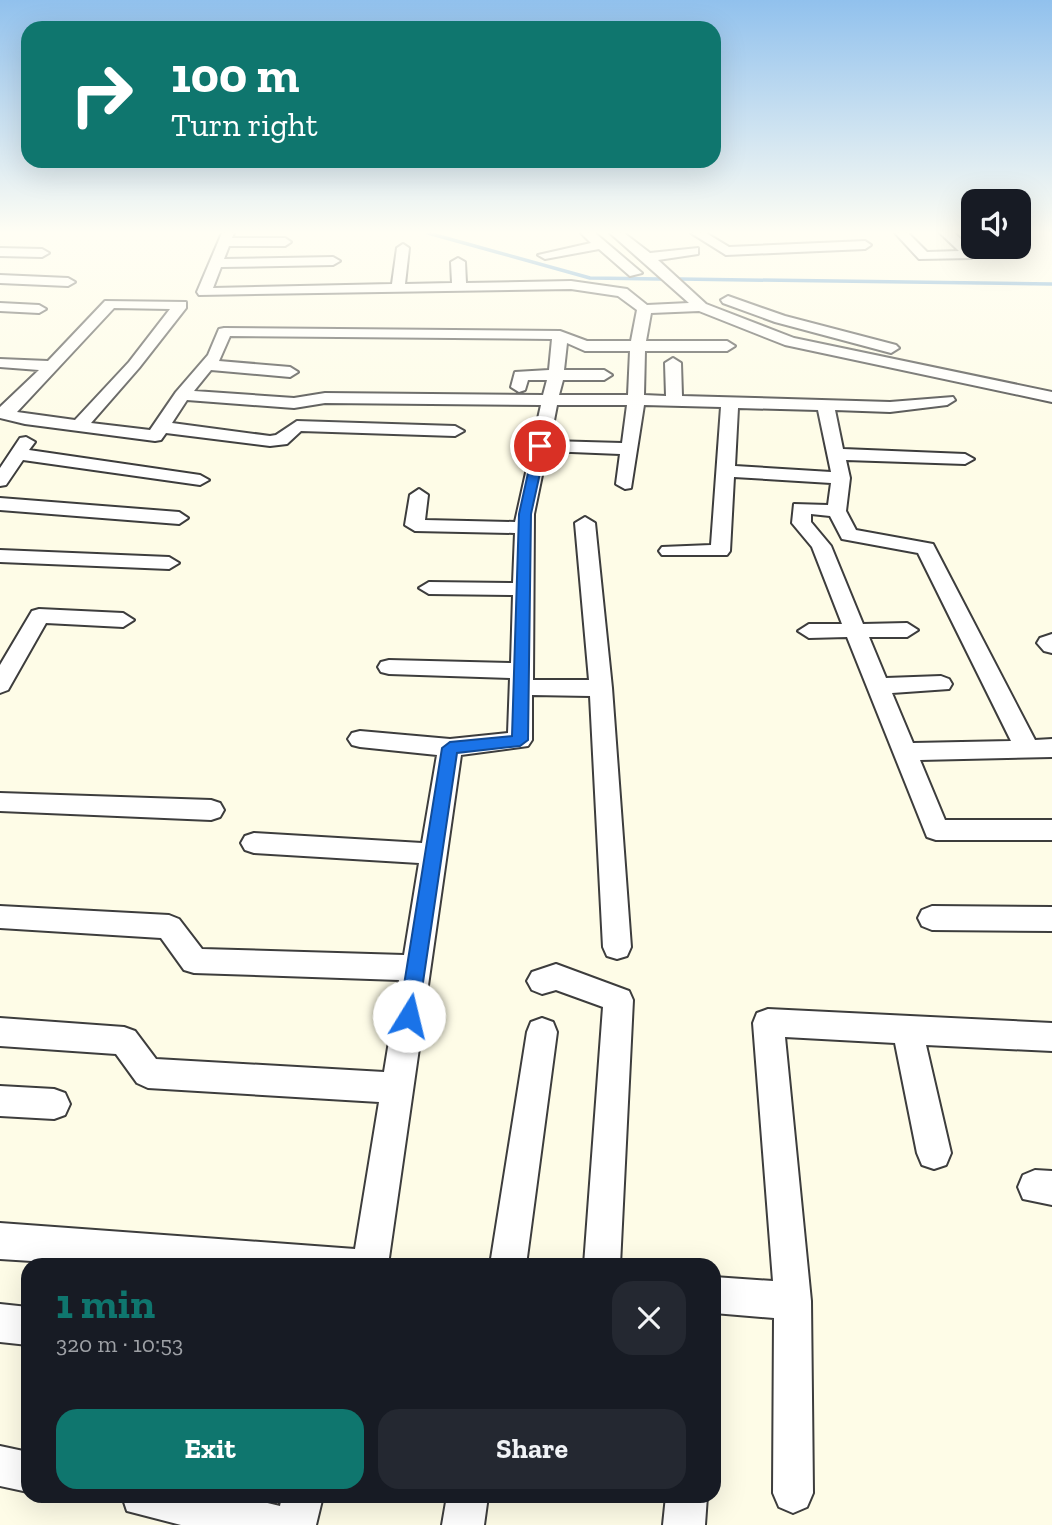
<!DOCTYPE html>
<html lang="en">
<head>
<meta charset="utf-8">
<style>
	:root { --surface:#171b24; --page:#242831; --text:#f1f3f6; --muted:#9ea1a6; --accent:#0f766e }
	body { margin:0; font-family:"Zilla Slab",serif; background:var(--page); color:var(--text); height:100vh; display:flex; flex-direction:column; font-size:26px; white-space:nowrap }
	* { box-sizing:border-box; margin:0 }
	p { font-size:23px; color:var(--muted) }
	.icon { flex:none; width:38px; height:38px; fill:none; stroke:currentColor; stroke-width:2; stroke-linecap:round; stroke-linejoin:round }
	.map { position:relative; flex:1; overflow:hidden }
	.side { position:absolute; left:21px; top:1258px; width:700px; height:245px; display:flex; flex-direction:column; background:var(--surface); border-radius:21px; box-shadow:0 7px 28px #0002 }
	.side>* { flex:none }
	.top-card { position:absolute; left:21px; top:21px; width:700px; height:147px; border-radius:21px; box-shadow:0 7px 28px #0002; background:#0f766e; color:#fff; overflow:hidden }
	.buttons { position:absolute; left:961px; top:189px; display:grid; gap:14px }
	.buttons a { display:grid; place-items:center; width:70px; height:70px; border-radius:14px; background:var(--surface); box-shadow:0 7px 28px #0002; font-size:35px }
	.pin { position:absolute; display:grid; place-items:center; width:60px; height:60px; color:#fff; margin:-30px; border:4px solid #fff; border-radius:50%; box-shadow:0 2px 7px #0007 }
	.me { position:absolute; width:77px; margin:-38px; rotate:9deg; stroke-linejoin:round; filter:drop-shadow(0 0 5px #0008) }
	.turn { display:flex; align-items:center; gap:24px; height:147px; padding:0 35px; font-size:32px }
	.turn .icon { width:91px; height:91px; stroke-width:2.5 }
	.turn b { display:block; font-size:49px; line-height:60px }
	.round { display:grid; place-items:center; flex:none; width:74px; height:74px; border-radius:21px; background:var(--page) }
	.summary { display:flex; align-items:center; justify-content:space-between; height:119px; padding:0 35px }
	h1 { font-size:42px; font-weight:700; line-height:52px; color:var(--accent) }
	.button { display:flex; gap:14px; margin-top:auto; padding:14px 35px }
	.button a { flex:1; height:80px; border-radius:21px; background:var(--accent); color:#fff; font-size:28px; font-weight:700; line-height:80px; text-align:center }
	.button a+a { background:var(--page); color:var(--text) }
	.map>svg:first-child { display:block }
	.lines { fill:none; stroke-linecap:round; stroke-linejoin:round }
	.stream { stroke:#3784c8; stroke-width:3.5 }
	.minor-casing { stroke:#3d3d3d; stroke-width:4 }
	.minor { fill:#fff; fill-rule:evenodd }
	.route { fill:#1a73e8; stroke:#114b97; stroke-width:2 }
</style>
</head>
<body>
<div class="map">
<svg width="1052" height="1525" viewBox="0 0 1052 1525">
	<rect width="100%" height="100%" fill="#fefce7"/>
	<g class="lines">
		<path class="stream" d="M428,233L590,278L661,279
			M680,279L1052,284"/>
		<defs>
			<path id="minor" d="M222,233H234L232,238H285L291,242L285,246H229L224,259L333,257L340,261L333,265L221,267L213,288L392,284L397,248L403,244L409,248L405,284L452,283L451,262L458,258L465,262L466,283L571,281L627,289L647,305L689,303L610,233H624L650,253L698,248V254L658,260L706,304L794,338L1052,392V402L785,345L699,311L651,313L646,341H727L735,346L727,351H645L644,395L666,396L665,363L673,358L681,363L682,396L890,402L953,397L955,400L947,405L890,412L835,410L843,449L965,454L974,459L965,464L846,460L850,478L846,511L856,530L933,544L1035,740L1052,739V757L920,760L945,820H1052V840H936L927,837L847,637L809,638L798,631L809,624H842L812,547L792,523L794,504L828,505L831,483L734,477L730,551L727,555H662L659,551L662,547L711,545L721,407L644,405L631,488L625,489L616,484L620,454L547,451L534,514L533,680H589L575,523L585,517L595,523L612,688L631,947L627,956L617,959L607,956L603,947L590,696L532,695V740L528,746L461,755L388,1265H95L0,1259V1223L355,1249L379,1102L148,1088L137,1083L116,1054L0,1046V1018L124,1027L135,1031L156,1059L384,1072L399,980L194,973L184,970L161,938L0,928V906L169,915L179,919L202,949L404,955L419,863L254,853L245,850L241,843L245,836L254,833L422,843L437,755L360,747L352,745L348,739L352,733L360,731L450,739L508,733L510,678L389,674L381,672L378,667L381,662L389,660L511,663L513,595L429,594L419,588L429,582L513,583L515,533L415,531L405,525L410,495L419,489L428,495L425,520L515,522L541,405L325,403L294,408L187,400L172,423L270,436L276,435L297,421L455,426L464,431L455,436L301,431L287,444L270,446L166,433L161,440L155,441L25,424L0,418V407L39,370L0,367V359L48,361L105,301L186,302V308L139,368L91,423L150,430L176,392L208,355L219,329L224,328L560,331L587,341H631L637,310L618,296L571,289L199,295L197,292ZM114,308L170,309L129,362L75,420L17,412ZM230,336L552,339L549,370L515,372L511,387L519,392L525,390L528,380H547L543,395L325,393L294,398L194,391L211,370L290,377L298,372L290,367L219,361ZM567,343L585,351H630L628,395H559L563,380H604L612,375L604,370H564ZM557,405H627L622,443L550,441ZM738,408L818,410L831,472L735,466ZM811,514L830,516L842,539L918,553L1011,741L913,743L892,693L949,689L952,684L949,679L941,676L886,678L869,637H907L918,630L907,623L863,624L831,546L811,522Z
				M581,233H595L642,273L630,276L599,249L545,259L538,255L591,243Z
				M691,233H706L729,247L865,241L871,245L865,249L726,255Z
				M895,233H908L927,252L959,251L940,233H954L978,254L971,258L919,259Z
				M0,248L42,249L49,253L42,257L0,256Z
				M0,275L68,278L75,282L68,286L0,283Z
				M728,296L785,316L896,345L899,348L891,353L775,322L723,303L721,300Z
				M0,303L39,305L46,309L39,313L0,311Z
				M26,437L35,442L29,450L200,475L209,480L200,485L23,460L6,485L0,486V468L20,438Z
				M0,498L179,512L188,518L179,524L0,510Z
				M0,550L169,557L179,563L169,569L0,562Z
				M39,609L123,613L134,620L123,627L46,623L8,690L0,693V665L32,611Z
				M1052,634V653L1044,651L1037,643L1040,638Z
				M0,793L211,800L220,803L224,810L220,817L211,820L0,811Z
				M932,906L1052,907V931L932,930L922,926L918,918L922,910Z
				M556,964L629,991L633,1000L620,1265H584L603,1007L556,990L542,994L532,990L527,981L532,972Z
				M768,1009L1052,1023V1051L926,1045L951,1153L946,1165L934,1169L922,1165L917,1153L895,1043L785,1037L811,1301L813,1493L807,1507L793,1513L779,1507L773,1493L774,1318L714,1313V1277L773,1281L753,1023L757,1013Z
				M542,1018L553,1022L557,1032L526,1265H490L527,1032L531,1022Z
				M0,1086L54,1089L65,1093L70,1104L65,1115L54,1119L0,1116Z
				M1035,1170L1052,1171V1205L1023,1199L1018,1187L1023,1175Z
				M0,1304L28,1307V1345L0,1342Z
				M0,1446L28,1452V1492L0,1486Z
				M122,1496H239L280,1506L282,1496H323L316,1525H181L127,1511Z
				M447,1496H488L484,1525H442Z
				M666,1496H707L705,1525H663Z"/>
		</defs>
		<use href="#minor" class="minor-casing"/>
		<use href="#minor" class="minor"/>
	</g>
	<linearGradient id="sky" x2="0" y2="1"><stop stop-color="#91c1ed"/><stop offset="0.52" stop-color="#fffef4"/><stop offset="1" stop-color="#fffef4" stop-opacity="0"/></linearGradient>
	<rect width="1052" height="447" fill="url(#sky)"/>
	<path class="route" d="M540,443L546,446L531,514L528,740L520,746L457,753L418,1016L416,1022L409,1025L402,1022L399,1016L442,748L450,742L512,736L519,514L534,446Z"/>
</svg>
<div class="buttons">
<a><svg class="icon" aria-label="sound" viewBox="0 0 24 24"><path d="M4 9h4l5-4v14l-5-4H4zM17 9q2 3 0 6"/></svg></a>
</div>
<div class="pin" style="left:540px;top:446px;background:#d93025"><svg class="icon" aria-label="arrive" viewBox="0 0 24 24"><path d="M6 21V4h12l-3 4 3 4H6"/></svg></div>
<svg class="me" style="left:409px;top:1016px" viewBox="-20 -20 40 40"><circle r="19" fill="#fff"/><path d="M0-13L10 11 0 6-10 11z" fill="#1a73e8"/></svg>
<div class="top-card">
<div class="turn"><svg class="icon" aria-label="right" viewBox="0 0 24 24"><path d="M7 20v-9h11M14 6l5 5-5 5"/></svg><div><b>100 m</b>Turn right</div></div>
</div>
<section class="side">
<div class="summary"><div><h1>1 min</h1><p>320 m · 10:53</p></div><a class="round"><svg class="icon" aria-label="close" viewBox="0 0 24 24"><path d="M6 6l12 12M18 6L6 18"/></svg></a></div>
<div class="button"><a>Exit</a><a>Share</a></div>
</section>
</div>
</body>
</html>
